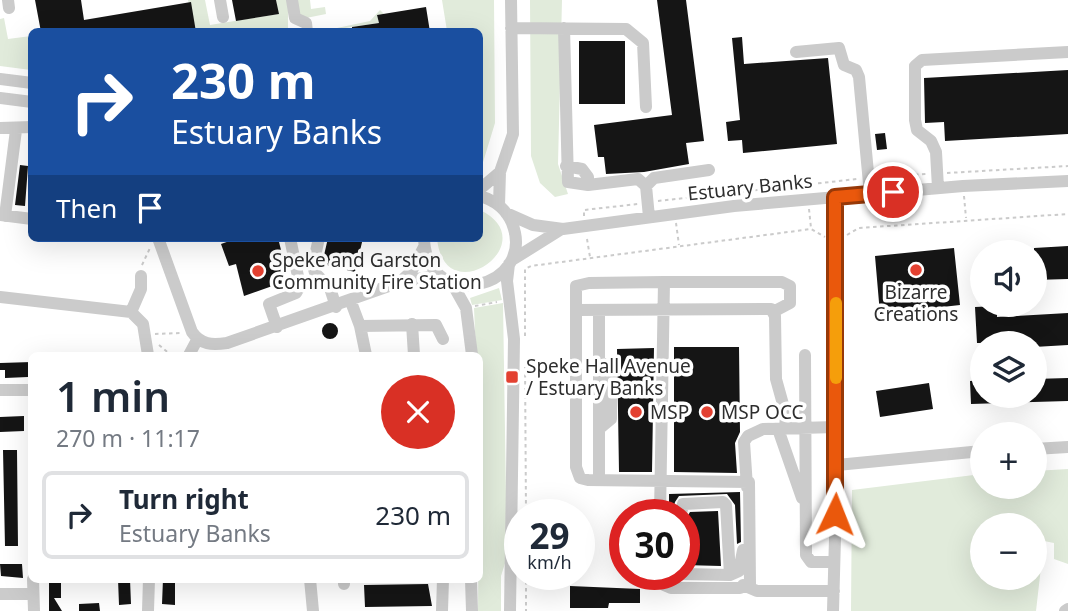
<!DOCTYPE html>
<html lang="en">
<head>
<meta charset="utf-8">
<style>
	:root { --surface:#fff; --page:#f2f2f3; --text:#1f2937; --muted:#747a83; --line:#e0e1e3 }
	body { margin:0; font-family:"Noto Sans",sans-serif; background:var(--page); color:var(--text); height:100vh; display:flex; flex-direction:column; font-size:26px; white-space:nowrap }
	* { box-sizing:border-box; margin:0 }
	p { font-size:23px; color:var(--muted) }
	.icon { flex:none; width:38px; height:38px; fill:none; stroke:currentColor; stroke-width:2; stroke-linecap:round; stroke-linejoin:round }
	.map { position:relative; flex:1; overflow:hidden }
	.drawer { position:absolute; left:28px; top:352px; width:455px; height:231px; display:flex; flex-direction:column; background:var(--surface); border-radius:10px; box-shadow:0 7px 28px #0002 }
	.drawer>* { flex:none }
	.banner { position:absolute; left:28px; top:28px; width:455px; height:214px; border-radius:10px; box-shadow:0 7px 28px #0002; background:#1a4fa0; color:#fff; overflow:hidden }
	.tools { position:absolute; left:970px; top:240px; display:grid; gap:14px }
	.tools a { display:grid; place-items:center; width:77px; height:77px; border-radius:50%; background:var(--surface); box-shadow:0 7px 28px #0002; font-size:35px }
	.speed { position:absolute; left:504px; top:499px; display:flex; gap:14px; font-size:35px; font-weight:700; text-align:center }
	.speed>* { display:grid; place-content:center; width:91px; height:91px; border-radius:50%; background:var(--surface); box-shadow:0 7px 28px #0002; line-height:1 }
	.speed small { font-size:18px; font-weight:400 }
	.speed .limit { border:10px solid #d22; background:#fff; color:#111 }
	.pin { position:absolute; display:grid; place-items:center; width:60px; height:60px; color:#fff; margin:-30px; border:4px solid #fff; border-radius:50%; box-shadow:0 2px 7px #0007 }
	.me { position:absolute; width:77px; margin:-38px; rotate:2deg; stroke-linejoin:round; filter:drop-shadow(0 0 5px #0008) }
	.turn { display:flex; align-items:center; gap:24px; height:147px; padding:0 28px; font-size:32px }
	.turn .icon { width:91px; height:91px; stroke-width:2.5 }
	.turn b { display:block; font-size:49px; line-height:60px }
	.then { display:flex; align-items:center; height:66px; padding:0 28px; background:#0003; gap:14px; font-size:26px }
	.round { display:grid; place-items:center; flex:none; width:74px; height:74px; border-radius:37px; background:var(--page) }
	.summary { display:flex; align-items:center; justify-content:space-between; height:119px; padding:0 28px }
	h1 { font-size:42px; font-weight:600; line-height:52px }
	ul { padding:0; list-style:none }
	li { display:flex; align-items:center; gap:21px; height:88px; margin:0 14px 10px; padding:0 14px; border:4px solid var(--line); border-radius:10px }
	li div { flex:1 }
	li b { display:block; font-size:26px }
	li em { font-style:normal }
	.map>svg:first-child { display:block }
	.green { fill:#e1ebdb; fill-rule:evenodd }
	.building { fill:#151515 }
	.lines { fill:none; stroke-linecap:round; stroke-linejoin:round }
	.path { stroke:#cbcbcb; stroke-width:2; stroke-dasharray:3.5 3.5; stroke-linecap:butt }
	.minor { stroke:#cbcbcb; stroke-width:12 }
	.route-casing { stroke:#983908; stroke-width:18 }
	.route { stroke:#ea580c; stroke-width:12 }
	.slow { stroke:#f59e0b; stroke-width:12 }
	.poi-dot { fill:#e34131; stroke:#fff; stroke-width:2.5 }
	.labels { text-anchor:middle; stroke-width:7; stroke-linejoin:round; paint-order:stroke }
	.street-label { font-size:19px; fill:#2e2e2e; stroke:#fff }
	.poi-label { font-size:19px; fill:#2e2e2e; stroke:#fff; text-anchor:start }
</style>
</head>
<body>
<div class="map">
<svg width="1068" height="611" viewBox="0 0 1068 611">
	<rect width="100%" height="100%" fill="#fff"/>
	<path class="green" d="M188,0H205L210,25L278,14L276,0H288V31H196Z
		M296,0H310L311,9L325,7L326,14L306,18L299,14Z
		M442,0H494L495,123L480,172V32L447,31Z
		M530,0H562L558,164L568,194L555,197L540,183L531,156Z
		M380,10L384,14L377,15L379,23L318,32L370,21Z
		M4,18L8,39L31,36V70L0,66V19Z
		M480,210C547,242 444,315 437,238H480Z
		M499,288L502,300L472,305L470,298Z
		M503,303L507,557L501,576V611H478L480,355H476L474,308Z
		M1068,469V564L1054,559V543L1044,541L1036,611H851L852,490L982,474V486H1034V471ZM1034,525V578H982V525Z"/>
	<path class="building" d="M35,0H81L84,20L191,2L196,32H41Z
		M232,0H276L279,14L236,21Z
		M657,0H686L704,141L686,143L689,164L644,172L606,174L604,157H598L594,125L672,115Z
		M426,7L430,32H352V27L379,23L377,15Z
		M742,37L744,64L828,58L837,144L743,153L742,140L728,141L726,122L740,120L732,38Z
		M579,41H625V104H579Z
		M1068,70V134L945,141L944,122L925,123L924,78Z
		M885,133L887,149L877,150L875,134Z
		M20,165L28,166L25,206L15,205Z
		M238,238H278L290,286L282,289L278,284L244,296L236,264L229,266L221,244Z
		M328,238H363L355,272L322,264Z
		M1068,246V279L1034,280V248Z
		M954,248L960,305L880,314L875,256Z
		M997,306V317L1068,313V345L1034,347V343H977L975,307Z
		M322 331a8 8 0 1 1 16 0a8 8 0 1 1-16 0Z
		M674,347H739L740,432L735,443L737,473L674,472Z
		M654,348L652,472H619L617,349Z
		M32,362V374L28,377L5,378V370H0V363Z
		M1068,378V401L971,404L970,381L982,380V396H1034V379Z
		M929,383L933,409L880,417L876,391Z
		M24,416V431L0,432V417Z
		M3,450H17L18,546H5Z
		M740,492L741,542L737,544L735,505L727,494L679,496L675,502L672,514H669V494Z
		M718,511L721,566L684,565V522L690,512Z
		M0,564H22L23,578L1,576Z
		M118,579H130L131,604L119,605Z
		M163,579H175V605L162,604Z
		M49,583H61V598H54L62,611H49Z
		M428,584L432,606L365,607L364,585Z
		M570,586L640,589V603H609L608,608H570Z
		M99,603L100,611H79V604Z"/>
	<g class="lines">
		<path class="path" d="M947,173L1068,166
			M880,177L927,174
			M964,196L966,218
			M658,201L857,179
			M809,209L811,228
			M584,216V210L638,204
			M676,223L679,245
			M847,235L859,228L1068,214
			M587,239L590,257
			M142,265L150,248
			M475,306L497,302
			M155,334L181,333
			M525,336V269L531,266L811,229L825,237
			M159,345L171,355
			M525,360L526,514
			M526,574V611"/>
		<path class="minor" d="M8,0L9,8
			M220,0L223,17
			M292,0L295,18L306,23L307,32
			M511,28L626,29L643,43L646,107
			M564,28L568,182L588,185L638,179L646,186L649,217
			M796,52L839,48L844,65L856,70L859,77L870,194
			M0,79L32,83
			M0,98L32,102
			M0,128L32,127
			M566,166L582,169L588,177V185
			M646,186L654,178L709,170
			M938,188L936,152L931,141L917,130L915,120V66L922,60L1068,52
			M480,189L500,172
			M499,205L500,172L513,134L511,0
			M506,213L533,225L563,229L734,206L963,186L1068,181
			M0,215L32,219
			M5,216L16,130
			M158,238L192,332C201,345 212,345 227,343L400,282L429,277L445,279
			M319,238L313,265L315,273L330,288L336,307
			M424,238C426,315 538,289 512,223C506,209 494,200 480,196
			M512,260L560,230
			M509,264L507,281L514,339L510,611
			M400,282L411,272L424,247
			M664,282H782L790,286V303L773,312
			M452,283L466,308L472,355
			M0,297L131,312L143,324L148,355
			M351,302L360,326
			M576,310L771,309L775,316L776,379L786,415L785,429
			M131,312L141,289V276
			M412,324L414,355
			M277,327L269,304L296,293L300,286L290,238
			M189,355L197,340
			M366,355L360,326L436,325L443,339
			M805,355L806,555L811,562H834
			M599,359L611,375V419L599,429
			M0,390H32
			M778,429L802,498
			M1034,449L1068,447
			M837,465L982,451
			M599,480V310
			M747,487L744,442L748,436L763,429L836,427
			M660,514L664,282L589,283L576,286V467L580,478L588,480L749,482L750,584L740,588H671L664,585L660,574
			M681,514L683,504L723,502L726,505L730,575
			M684,574L730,575L739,571L743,550
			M33,579L34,611
			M310,579L313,611
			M344,579V584
			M471,579L472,611
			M743,585L757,591H834
			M0,594H33
			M148,611L149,579
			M442,611L443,579
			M833,611L837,465L835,197
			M1065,611L1068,609"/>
	</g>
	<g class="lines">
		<defs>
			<path id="route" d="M835,514V197L893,192"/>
		</defs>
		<use href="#route" class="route-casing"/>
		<use href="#route" class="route"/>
		<path class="slow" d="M836,303V378"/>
	</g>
	<g class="poi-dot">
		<circle cx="916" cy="270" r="7"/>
		<circle cx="258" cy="271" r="7"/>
		<rect x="505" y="370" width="14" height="14" rx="3.5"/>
		<circle cx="636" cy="412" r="7"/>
		<circle cx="707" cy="412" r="7"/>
	</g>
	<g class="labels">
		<g class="street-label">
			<text transform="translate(750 187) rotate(-6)" y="7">Estuary Banks</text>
		</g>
		<g class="poi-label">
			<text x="272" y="267">Speke and Garston<tspan x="272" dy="22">Community Fire Station</tspan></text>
			<text x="916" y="299" text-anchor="middle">Bizarre<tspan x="916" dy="22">Creations</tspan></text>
			<text x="526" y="373">Speke Hall Avenue<tspan x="526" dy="22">/ Estuary Banks</tspan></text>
			<text x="650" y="419">MSP</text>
			<text x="721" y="419">MSP OCC</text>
		</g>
	</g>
</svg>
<div class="tools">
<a><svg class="icon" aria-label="sound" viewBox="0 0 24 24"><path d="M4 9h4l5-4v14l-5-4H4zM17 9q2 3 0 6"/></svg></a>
<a><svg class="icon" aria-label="layers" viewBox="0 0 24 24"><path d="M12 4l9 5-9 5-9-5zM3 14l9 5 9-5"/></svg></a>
<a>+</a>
<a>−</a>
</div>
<div class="speed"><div>29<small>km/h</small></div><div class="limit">30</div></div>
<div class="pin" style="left:893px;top:192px;background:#d93025"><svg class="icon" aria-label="arrive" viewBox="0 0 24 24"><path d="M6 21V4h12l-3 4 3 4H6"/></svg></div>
<svg class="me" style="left:835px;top:514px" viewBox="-20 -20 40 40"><path d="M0-17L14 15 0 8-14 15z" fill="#ea580c" stroke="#fff" stroke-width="4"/></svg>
<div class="banner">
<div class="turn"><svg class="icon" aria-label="right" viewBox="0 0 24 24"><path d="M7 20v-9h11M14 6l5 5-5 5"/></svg><div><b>230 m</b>Estuary Banks</div></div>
<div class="then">Then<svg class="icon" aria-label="arrive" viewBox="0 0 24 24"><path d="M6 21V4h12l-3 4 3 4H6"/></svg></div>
</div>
<section class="drawer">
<div class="summary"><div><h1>1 min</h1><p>270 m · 11:17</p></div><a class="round" style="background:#d93025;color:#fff"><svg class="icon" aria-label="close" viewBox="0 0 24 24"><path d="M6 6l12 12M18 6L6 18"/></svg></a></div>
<ul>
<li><svg class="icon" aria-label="right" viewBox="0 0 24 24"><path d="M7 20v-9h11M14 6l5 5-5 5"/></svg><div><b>Turn right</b><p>Estuary Banks</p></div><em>230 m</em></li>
</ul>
</section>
</div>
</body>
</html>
